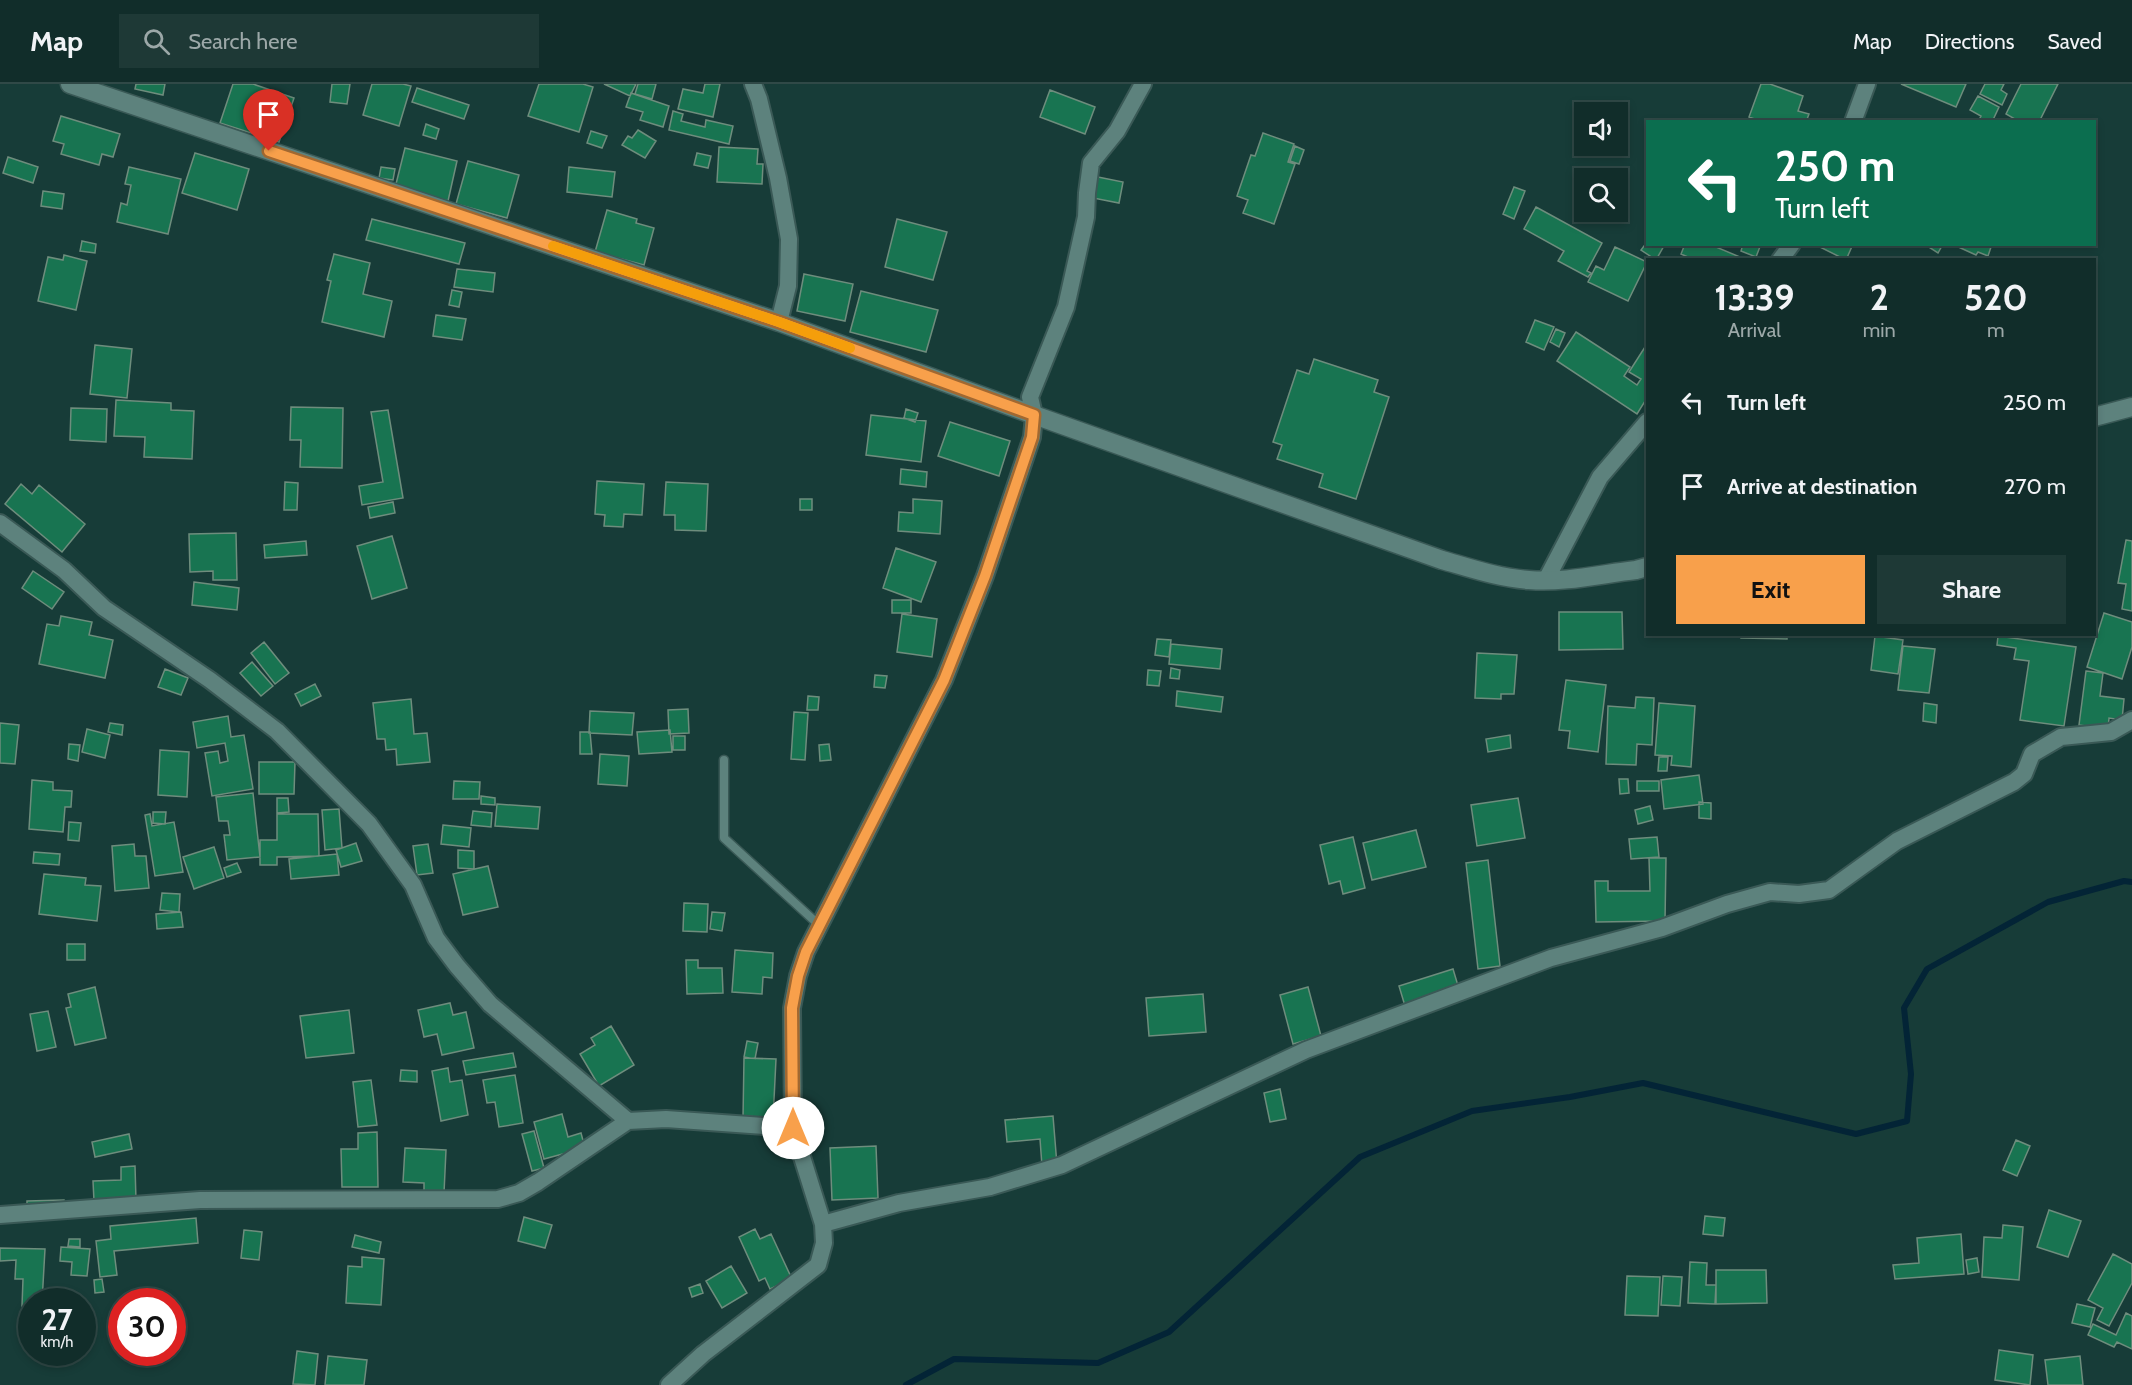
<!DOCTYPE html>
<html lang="en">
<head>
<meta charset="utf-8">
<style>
	:root { --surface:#112d2a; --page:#1e3936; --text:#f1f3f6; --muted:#9ca8a8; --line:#304947; --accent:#f8a04b }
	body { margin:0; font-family:Cabin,sans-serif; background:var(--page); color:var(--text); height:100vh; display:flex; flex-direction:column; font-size:22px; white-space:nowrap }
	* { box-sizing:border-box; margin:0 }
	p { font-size:20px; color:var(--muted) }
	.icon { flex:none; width:33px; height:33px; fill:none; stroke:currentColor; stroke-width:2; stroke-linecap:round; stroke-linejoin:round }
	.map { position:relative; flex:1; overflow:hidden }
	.side { position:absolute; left:1646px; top:174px; width:450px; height:378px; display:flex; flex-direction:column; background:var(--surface); border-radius:0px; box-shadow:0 3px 9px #0003,0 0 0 2px var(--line) }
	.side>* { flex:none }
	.top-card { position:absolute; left:1646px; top:36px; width:450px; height:126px; border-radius:0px; box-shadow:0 3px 9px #0003,0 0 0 2px var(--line); background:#0b6e4f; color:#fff; overflow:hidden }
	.tools { position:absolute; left:1574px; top:18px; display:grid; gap:12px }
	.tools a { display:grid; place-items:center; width:54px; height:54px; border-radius:0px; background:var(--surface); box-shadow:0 3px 9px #0003,0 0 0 2px var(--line); font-size:30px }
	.speed { position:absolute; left:18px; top:1204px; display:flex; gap:12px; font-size:30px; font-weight:700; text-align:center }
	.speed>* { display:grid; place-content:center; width:78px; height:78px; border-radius:50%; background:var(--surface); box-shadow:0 3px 9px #0003,0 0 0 2px var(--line); line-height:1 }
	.speed small { font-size:15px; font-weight:400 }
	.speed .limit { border:9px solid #d22; background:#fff; color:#111 }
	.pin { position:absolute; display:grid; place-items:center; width:51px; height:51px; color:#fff; margin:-62px -26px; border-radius:50% 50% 50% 0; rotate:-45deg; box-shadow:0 0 6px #0007 }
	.pin .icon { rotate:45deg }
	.me { position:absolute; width:66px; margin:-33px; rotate:0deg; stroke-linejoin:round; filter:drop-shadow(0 0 4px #0008) }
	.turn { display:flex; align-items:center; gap:21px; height:126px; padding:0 30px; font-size:27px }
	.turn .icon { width:78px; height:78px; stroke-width:2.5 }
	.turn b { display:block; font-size:42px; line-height:51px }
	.eta { display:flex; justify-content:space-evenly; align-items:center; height:102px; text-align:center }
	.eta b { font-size:36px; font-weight:700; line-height:42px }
	.action { display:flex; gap:12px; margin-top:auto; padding:12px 30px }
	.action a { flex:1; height:69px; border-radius:0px; background:var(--accent); color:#111; font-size:24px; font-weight:700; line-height:69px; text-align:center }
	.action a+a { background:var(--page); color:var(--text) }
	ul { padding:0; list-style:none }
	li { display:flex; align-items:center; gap:18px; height:84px; padding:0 30px }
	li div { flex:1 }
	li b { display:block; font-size:22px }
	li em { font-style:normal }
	header { display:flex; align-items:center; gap:36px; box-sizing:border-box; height:84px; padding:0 30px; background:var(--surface); border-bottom:2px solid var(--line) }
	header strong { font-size:28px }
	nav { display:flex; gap:33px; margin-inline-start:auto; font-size:21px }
	.search { width:420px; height:54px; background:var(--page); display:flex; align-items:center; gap:15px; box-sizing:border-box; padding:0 21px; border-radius:0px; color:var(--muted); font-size:22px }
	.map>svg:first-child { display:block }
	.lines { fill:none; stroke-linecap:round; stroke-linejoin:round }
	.stream { stroke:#032436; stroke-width:6 }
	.building { fill:#187451; stroke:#6e8d7d; stroke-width:1.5 }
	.lane-casing { stroke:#3a5956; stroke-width:11 }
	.street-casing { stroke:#3a5956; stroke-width:20 }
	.secondary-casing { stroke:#3a5956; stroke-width:21 }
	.lane { stroke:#5d827d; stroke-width:8 }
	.street { stroke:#5d827d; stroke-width:16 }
	.secondary { stroke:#5d827d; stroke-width:18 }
	.route-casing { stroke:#a16831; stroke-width:15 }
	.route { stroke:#f8a04b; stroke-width:10 }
	.slow { stroke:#f59e0b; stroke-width:10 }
</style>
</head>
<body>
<header>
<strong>Map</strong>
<div class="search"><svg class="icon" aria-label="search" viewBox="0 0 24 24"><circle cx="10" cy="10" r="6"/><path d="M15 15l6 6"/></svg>Search here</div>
<nav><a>Map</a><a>Directions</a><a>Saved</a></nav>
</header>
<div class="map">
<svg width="2132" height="1301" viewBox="0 0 2132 1301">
	<rect width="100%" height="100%" fill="#173c38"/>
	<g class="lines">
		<path class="stream" d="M906,1301L954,1275L1098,1279L1169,1248L1360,1073L1472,1027L1570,1013L1643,999L1856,1050L1907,1037L1911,990L1904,924L1927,885L2048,818L2124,797L2132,798"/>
	</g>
	<path class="building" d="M136,0H165L163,11L135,5Z
		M233,0H253L294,14L279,58L220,39Z
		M332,0H350L347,20L330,18Z
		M372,0H403L411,2L399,42L363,31Z
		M539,0H583L593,3L579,48L528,32Z
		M604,0H636L630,12Z
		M638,0H656L652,15L635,10Z
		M705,0H720L713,33L678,25L683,5L703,9Z
		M1761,0H1770L1803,12L1798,27L1809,30L1806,38H1763L1749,33Z
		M1901,0H1966L1956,23Z
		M1985,0H2004L2001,6L2007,10L2002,21L1980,10Z
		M2021,0H2058L2039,38H2020L2006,30Z
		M417,4L469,21L464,35L412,18Z
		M1050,6L1095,23L1085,50L1040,33Z
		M631,9L669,22L663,43L640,36L643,28L626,23Z
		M1978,12L1999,23L1992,38H1978L1981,32L1970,26Z
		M673,27L683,30L681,37L705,43L706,36L733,42L729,60L669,46Z
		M61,32L120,50L113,73L102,70L99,81L61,70L64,60L53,57Z
		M426,40L439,45L436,55L423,51Z
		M638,46L656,57L645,74L622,61L628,52L632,54Z
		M591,47L607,52L602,64L587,59Z
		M1263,49L1294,60L1288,78L1295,80L1274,140L1243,129L1248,116L1237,112L1251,71L1255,72Z
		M1295,62L1304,66L1299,80L1290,77Z
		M719,63L758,65L757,80H763L762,100L717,98Z
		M405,64L457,77L448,117L395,104Z
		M195,69L249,85L237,126L182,109Z
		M697,69L711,72L708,84L694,81Z
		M8,73L38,83L33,99L3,89Z
		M468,77L519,91L507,134L456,120Z
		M129,83L181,95L168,150L117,138L121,119L127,121L131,101L125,100Z
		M381,83L395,85L393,96L379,94Z
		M569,83L615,88L612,113L567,108Z
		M1098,93L1123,98L1119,119L1093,114Z
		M1514,103L1525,107L1514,135L1503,130Z
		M43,107L64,110L62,125L41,122Z
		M1536,123L1602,159L1587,187L1591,189L1588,193L1558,177L1564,167L1524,145Z
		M607,126L637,135L636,139L654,144L644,181L595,168Z
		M372,135L465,159L459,180L366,156Z
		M897,135L947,148L933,196L885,183Z
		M82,157L96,160L95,169L80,167Z
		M1647,158V160H1665L1656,176L1641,166Z
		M1685,160H1709L1747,176H1695L1681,170Z
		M1743,160H1761L1756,173L1741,167Z
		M1814,160H1853L1846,176Z
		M1924,160H1943L1938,169Z
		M1992,160L1988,172L1978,168L1976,171L1954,161Z
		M1615,163L1647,178L1628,217L1588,198L1596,182L1604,186Z
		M334,170L370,179L363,210L392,217L384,253L322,238L331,197L327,196Z
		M64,171L87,177L76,226L38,217L48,173L63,176Z
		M457,185L495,189L493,208L454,203Z
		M804,190L853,200L845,237L797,227Z
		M452,206L462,208L459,223L449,221Z
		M861,207L938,226L926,268L850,248Z
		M436,231L466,235L462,256L433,252Z
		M1535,236L1554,243L1544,266L1526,258Z
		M1556,245L1565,249L1559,263L1550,258Z
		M1576,248L1630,283L1624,292L1637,301L1641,295L1629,288L1645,263L1647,264V314L1637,330L1557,277Z
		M95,261L132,265L127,314L90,310Z
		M1314,275L1378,296L1374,308L1389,313L1356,415L1319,403L1323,390L1277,375L1282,361L1273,358L1297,286L1309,290Z
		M116,316L171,319V326L194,327L192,375L144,373L145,353L114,352Z
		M291,323L343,324L342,384L300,383L301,356H290Z
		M71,324L107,325L106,358L70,356Z
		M906,325L918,329L915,338L904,334Z
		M388,326L403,414L362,421L359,402L383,398L371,328Z
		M871,331L926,337L921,378L866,371Z
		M950,338L1010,357L999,392L938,372Z
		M901,385L927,388L926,403L900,400Z
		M597,397L644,400L642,431L624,430L623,443L604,442L605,431L595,430Z
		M285,398L298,399L297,426H284Z
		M666,398L708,400L706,447L675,446V431H664Z
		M21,400L32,410L39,401L85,440L62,468L5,420Z
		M800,415H812V426H800Z
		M913,415L942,417L940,450L898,447L899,428L913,429Z
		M393,418L395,429L370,434L368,423Z
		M236,449L237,496H213V487L190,488L189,450Z
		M392,452L407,504L372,515L357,462Z
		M2126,456L2132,457V527L2122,525L2126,500L2118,499Z
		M306,457L307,471L265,474L264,461Z
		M896,464L936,478L921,518L883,504Z
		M33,487L64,508L52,525L22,504Z
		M194,498L239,504L237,526L192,521Z
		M892,516H911V529H892Z
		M1559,528H1622L1623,565L1559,566Z
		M2104,529L2132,538V563L2122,595L2087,583Z
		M902,530L937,535L932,573L897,568Z
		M61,532L92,538L89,551L113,556L105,594L39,580L47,540L59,542Z
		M1741,550H1787V555L1741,554Z
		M1875,552L1903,556L1898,590L1871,586Z
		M1998,552L2076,563L2064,642L2020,636L2029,577L2014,575L2016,564L1997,561Z
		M1157,555L1171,556L1169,573L1155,571Z
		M264,558L289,589L275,600L251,569Z
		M1171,560L1222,565L1220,585L1169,580Z
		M1903,562L1935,565L1929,609L1898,606Z
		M1477,569L1517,571L1514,610H1501V615L1475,614Z
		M252,578L273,602L261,612L240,589Z
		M1171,584L1180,586L1179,595L1170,594Z
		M165,585L188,594L181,611L158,603Z
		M1148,586L1161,587L1159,602L1147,601Z
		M2086,587L2103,589L2100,612L2124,615L2122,636L2109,634L2108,645L2079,641Z
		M875,591L887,592L885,604L874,603Z
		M1566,596L1606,601L1598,668L1568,664L1570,647L1559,646Z
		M315,600L321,612L301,622L295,610Z
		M1177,607L1223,613L1221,628L1176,622Z
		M808,612L819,613L818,626H807Z
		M1636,613L1654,614L1652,661L1637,660L1636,681L1606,680L1608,622L1635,624Z
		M411,615L414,650L427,649L430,678L397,681L396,665L386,666L385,655H377L373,619Z
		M1659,619L1695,622L1691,683L1671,681L1672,672L1655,671Z
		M1924,619L1937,621L1936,639L1923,637Z
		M688,625L689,649L669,650L668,626Z
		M590,627L634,629L632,651L589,649Z
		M794,628L808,629L805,676L791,675Z
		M228,632L231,653L244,651L253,705L212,712L205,669L218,667L220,679L228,677L225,659L197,664L193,638Z
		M0,639L19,641L15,680L0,679Z
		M110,639L123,641L122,651L108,648Z
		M87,645L110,651L105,674L82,668Z
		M670,646L672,668L639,670L637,648Z
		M580,648H590L592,670H580Z
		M1510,651L1511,664L1488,668L1486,655Z
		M673,652H685V666H673Z
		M69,660L80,661L78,677L68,675Z
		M829,660L831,676L820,677L819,661Z
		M160,666L189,668L187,713L158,711Z
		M600,670L629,672L627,702L598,700Z
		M1659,673H1668L1667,687H1658Z
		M259,678H295L294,710H259Z
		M1699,691L1703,720L1664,725L1661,696Z
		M1619,695H1628L1629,709L1620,710Z
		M32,696L53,698V706L72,707L71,723H65L63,748L29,745Z
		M454,697L480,698L479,715H453Z
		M1637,697H1659V707H1637Z
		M253,709L260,773L227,776L224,751H230L228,737H219L216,713Z
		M481,712L495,714V721L481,720Z
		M277,714H288L289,728L277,729Z
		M1518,714L1525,754L1477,762L1471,721Z
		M1699,718L1711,719V735L1699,734Z
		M497,720L540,723L538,745L495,742Z
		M1650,722L1653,736L1638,740L1635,726Z
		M339,725L342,764L325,766L322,726Z
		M473,727L492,729L491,743L471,741Z
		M153,728H166L165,740L153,739Z
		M150,730L152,742L174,738L183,788L155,792L145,731Z
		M277,730H318L319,772L277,773V781H260V756H277Z
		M69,738L81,739L79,757L68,756Z
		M443,741L471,744L469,763L441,760Z
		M1416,746L1426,783L1372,796L1363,759Z
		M1353,753L1365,804L1343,810L1340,797L1329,800L1320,761Z
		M1657,753L1659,773L1631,775L1629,755Z
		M356,759L362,777L341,783L336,766Z
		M134,760L135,772H146L149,804L115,807L112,762Z
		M428,760L433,789L417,791L413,762Z
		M214,763L224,794L194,805L183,773Z
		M458,766L474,767V785L458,784Z
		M34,768L60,770L59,781L33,779Z
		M337,770L339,791L291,795L289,775Z
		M1649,774H1666L1665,837L1596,838L1595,797H1608V807H1650Z
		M1488,776L1500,882L1478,885L1466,779Z
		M237,779L241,788L227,793L224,784Z
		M488,782L498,823L463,831L453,790Z
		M44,790L86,794L85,801L101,802L97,837L39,830Z
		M162,809L180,810L179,828L160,826Z
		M684,819L708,820L707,848L683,847Z
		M181,828L183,843L157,845L156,830Z
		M712,828L725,829L722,847L710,845Z
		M67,860H85V876H67Z
		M735,866L773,869L772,894L763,893L762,910L732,908Z
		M686,876H698V884H722L723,909L687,910Z
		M1453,885L1459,905L1405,922L1399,902Z
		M95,903L106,954L75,961L66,924L71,923L68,910Z
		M1308,903L1321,952L1293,960L1280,911Z
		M1203,910L1206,948L1149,952L1146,914Z
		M450,919L453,931L466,928L474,964L442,971L437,950L424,953L418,926Z
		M349,926L354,969L306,974L300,932Z
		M48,927L56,963L37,967L30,930Z
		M611,942L634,981L599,1002L580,970L595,961L591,954Z
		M747,957L758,959L755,975L744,973Z
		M513,969L516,983L466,991L463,977Z
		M744,974L776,975L773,1036L743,1034Z
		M448,984L450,998L462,996L468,1031L441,1037L432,987Z
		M401,986L417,987V998L400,997Z
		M515,991L523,1039L499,1043L495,1018L487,1019L483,996Z
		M371,996L377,1041L358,1043L353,998Z
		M1280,1005L1286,1035L1270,1038L1264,1009Z
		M562,1030L568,1053L581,1049L585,1064L544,1075L534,1038Z
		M1053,1032L1057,1081L1042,1082L1040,1055L1007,1058L1005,1036Z
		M534,1047L544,1084L532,1087L522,1050Z
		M377,1048L378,1103H342L341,1065H358V1049Z
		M129,1050L132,1065L95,1073L92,1058Z
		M2016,1056L2030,1062L2017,1092L2003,1086Z
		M876,1062L878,1114L832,1116L830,1064Z
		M405,1064L446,1066L444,1109L424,1108V1099L403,1098Z
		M135,1082L136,1116L94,1117L93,1097L121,1096V1083Z
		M64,1116L65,1131L27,1132V1117Z
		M2049,1126L2081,1137L2068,1173L2037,1163Z
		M1705,1132L1725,1134L1723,1152L1703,1150Z
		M524,1133L552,1141L545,1164L518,1157Z
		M196,1134L198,1159L114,1167L117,1191L100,1193L96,1157L111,1155L110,1142Z
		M2003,1141L2023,1143L2019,1196L1982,1193L1984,1153L2002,1154Z
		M755,1145L760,1155L771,1150L792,1195L770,1205L765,1194L759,1197L739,1153Z
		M244,1146L262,1148L259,1176L241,1174Z
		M1961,1150L1964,1190L1895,1195L1893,1181L1919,1179L1917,1154Z
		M355,1151L381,1158L379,1169L352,1163Z
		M69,1155H80V1163L68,1162Z
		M61,1163L90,1165L87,1192L71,1191L72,1178L60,1177Z
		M0,1164L45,1165L42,1218H32V1223L22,1222L23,1195H15L16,1176L0,1177Z
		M2113,1170L2132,1180V1199L2109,1242L2097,1236L2103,1224L2088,1216Z
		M362,1173L384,1175L381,1221L346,1219L348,1182L362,1183Z
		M1977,1174L1979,1188L1968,1190L1966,1176Z
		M1690,1178L1707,1179L1706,1201H1716L1715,1220L1688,1219Z
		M731,1182L747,1209L722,1224L706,1197Z
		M1716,1186H1766L1767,1219L1716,1220Z
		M1627,1192L1660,1193L1658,1232L1625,1231Z
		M1663,1192L1682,1193L1680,1222L1661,1221Z
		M102,1195L104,1208L95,1209L94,1196Z
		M700,1200L703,1209L692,1213L689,1204Z
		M2077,1220L2095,1224L2090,1243L2072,1239Z
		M2126,1229L2132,1232V1265L2117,1258L2114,1263L2088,1251L2093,1240L2116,1251Z
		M1999,1266L2033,1271L2030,1301L1995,1296Z
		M297,1267L318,1270L315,1301L293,1300Z
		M328,1272L367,1276L364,1301H325Z
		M2080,1272L2083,1301H2048L2045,1276Z"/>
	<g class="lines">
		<defs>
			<path id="lane" d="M724,676V754L819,841"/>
			<path id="street" d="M753,0L759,15L778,94L789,155L788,202L779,238
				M1853,38L1867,0
				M1780,176L1792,160
				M0,439L64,486L104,524L210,596L277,647L369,740L413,801L436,854L457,882L490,920L628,1037
				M1546,496L1600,393L1647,338
				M793,1044L792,924L798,892L806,868L944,596L985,492L1032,353L1034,331L1030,313L1066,223L1086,133L1087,109L1091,79L1117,47L1143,0
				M0,1131L200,1116L498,1115L519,1109L538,1098L628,1037L666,1035L793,1044L823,1140
				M669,1301L703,1270L818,1181L824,1159L823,1140L899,1119L990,1103L1062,1081L1306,966L1551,874L1662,844L1727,820L1770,808L1799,810L1829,806L1897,757L2014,698L2024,690L2032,670L2061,653L2111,648L2132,636"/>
			<path id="secondary" d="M70,0L779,238L1034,331L1442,476C1470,484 1499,494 1529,496C1564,499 1601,490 1636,486L1647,483
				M2094,333L2132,323"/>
		</defs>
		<use href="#lane" class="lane-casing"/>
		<use href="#street" class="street-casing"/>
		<use href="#secondary" class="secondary-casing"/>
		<use href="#lane" class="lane"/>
		<use href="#street" class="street"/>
		<use href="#secondary" class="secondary"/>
	</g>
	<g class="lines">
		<defs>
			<path id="route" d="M269,67L779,238L1034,331L1032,353L985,492L944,596L806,868L798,892L792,924L793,1044"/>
		</defs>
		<use href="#route" class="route-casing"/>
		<use href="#route" class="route"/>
		<path class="slow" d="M553,162L779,238L850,264"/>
	</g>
</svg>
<div class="tools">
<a><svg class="icon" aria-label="sound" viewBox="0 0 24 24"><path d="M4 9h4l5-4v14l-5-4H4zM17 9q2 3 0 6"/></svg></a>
<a><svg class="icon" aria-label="search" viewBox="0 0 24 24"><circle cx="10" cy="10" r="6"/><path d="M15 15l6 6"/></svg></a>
</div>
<div class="speed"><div>27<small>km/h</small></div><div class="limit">30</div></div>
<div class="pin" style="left:269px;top:67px;background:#d93025"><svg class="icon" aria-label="arrive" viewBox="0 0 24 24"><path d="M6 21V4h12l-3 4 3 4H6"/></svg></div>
<svg class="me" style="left:793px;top:1044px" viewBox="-20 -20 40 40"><circle r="19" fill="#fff"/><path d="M0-13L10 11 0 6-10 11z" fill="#f8a04b"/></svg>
<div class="top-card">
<div class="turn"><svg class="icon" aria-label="left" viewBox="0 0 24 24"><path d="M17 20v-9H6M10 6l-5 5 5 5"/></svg><div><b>250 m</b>Turn left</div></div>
</div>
<section class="side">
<div class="eta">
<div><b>13:39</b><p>Arrival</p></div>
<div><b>2</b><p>min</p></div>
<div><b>520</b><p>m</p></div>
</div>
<ul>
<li><svg class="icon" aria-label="left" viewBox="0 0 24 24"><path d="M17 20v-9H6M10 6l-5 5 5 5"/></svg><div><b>Turn left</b></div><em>250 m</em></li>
<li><svg class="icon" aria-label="arrive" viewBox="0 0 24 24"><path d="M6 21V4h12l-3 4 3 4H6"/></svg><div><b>Arrive at destination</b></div><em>270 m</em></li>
</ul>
<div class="action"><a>Exit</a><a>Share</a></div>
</section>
</div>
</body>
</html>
